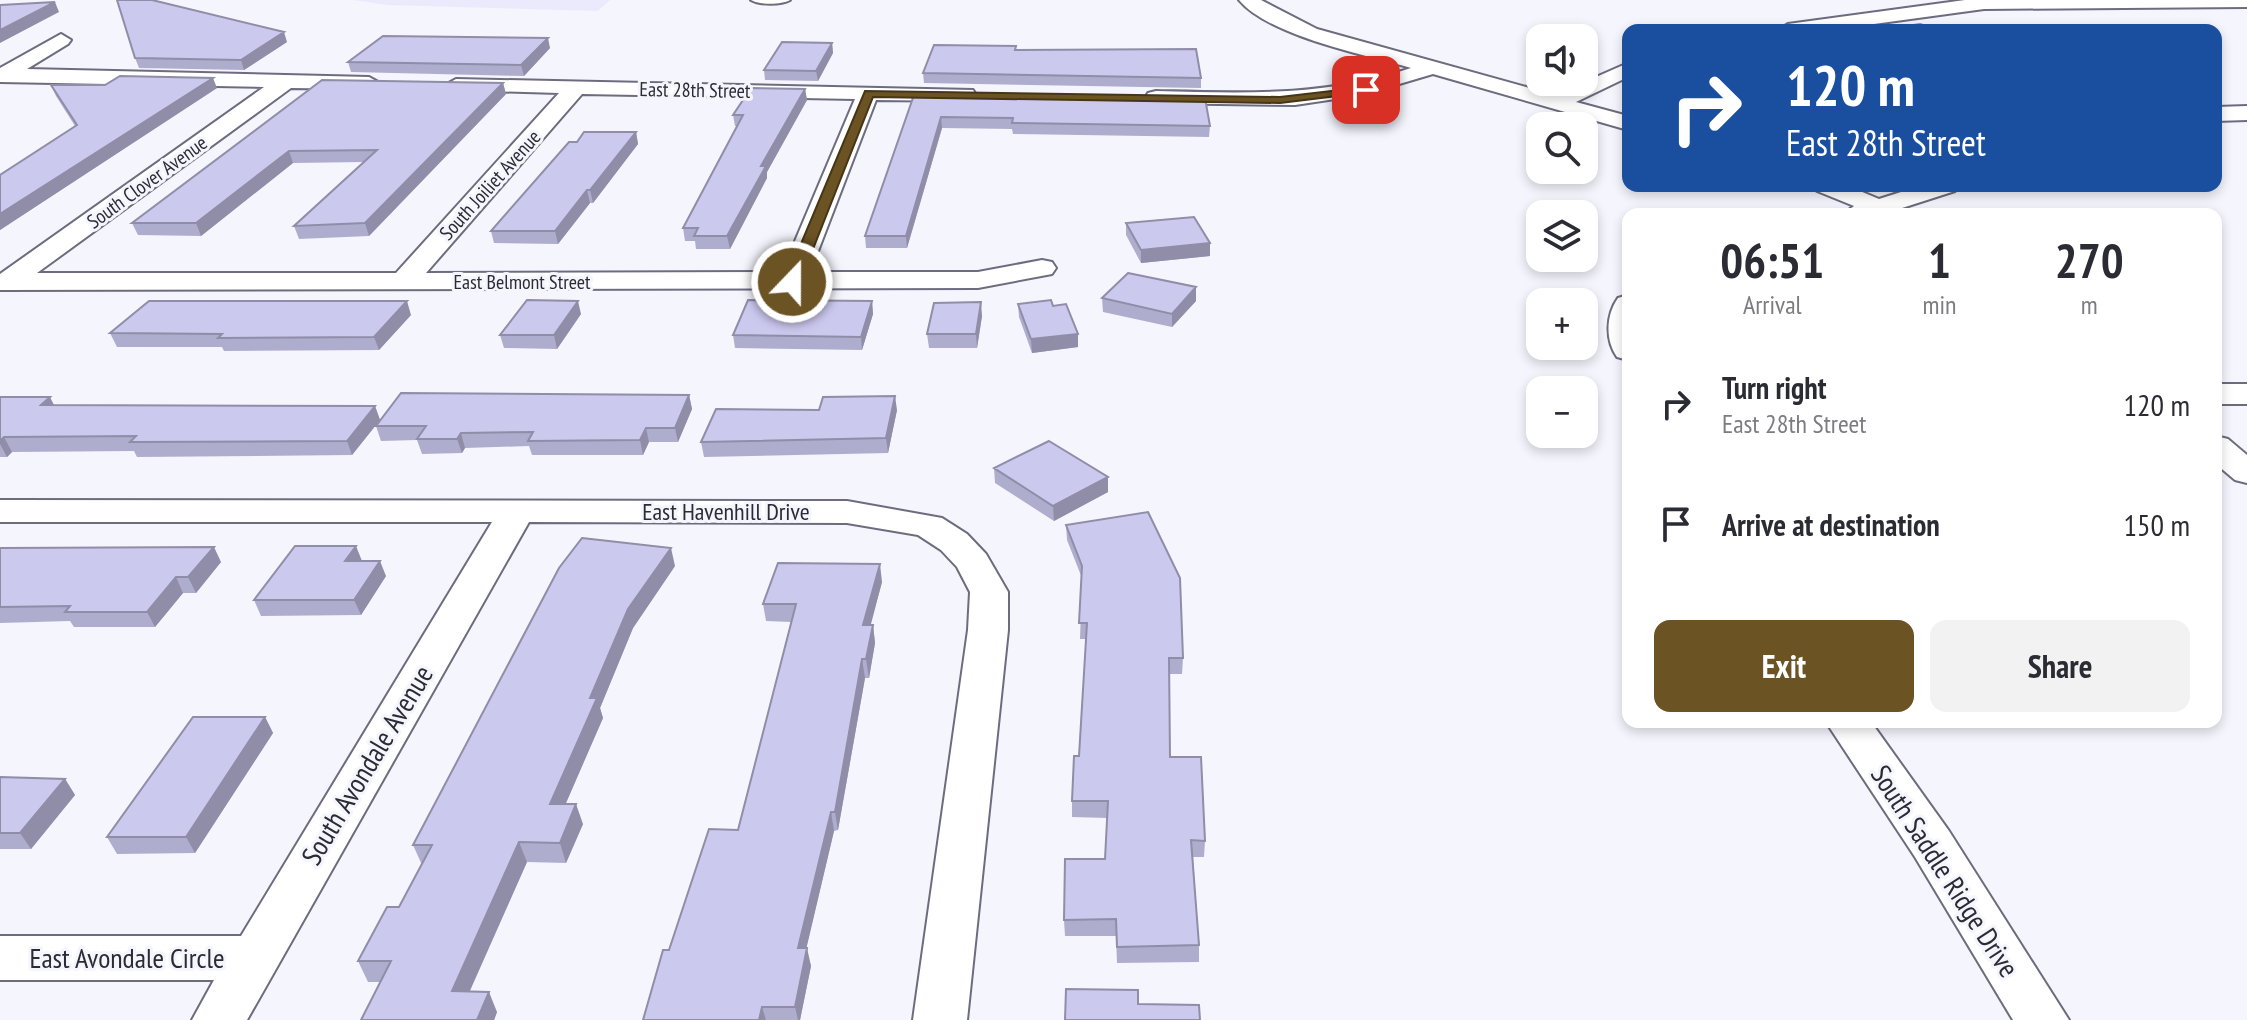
<!DOCTYPE html>
<html lang="en">
<head>
<meta charset="utf-8">
<style>
	:root { --surface:#fff; --page:#f2f2f3; --text:#2b2b33; --muted:#7c7c81; --accent:#6c5324 }
	body { margin:0; font-family:"PT Sans Narrow",sans-serif; background:var(--page); color:var(--text); height:100vh; display:flex; flex-direction:column; font-size:30px; white-space:nowrap }
	* { box-sizing:border-box; margin:0 }
	p { font-size:26px; color:var(--muted) }
	.icon { flex:none; width:44px; height:44px; fill:none; stroke:currentColor; stroke-width:2; stroke-linecap:round; stroke-linejoin:round }
	.map { position:relative; flex:1; overflow:hidden }
	.drawer { position:absolute; left:1622px; top:208px; width:600px; height:520px; display:flex; flex-direction:column; background:var(--surface); border-radius:16px; box-shadow:0 4px 12px #0003 }
	.drawer>* { flex:none }
	.guide { position:absolute; left:1622px; top:24px; width:600px; height:168px; border-radius:16px; box-shadow:0 4px 12px #0003; background:#1a4fa0; color:#fff; overflow:hidden }
	.fabs { position:absolute; left:1526px; top:24px; display:grid; gap:16px }
	.fabs a { display:grid; place-items:center; width:72px; height:72px; border-radius:16px; background:var(--surface); box-shadow:0 4px 12px #0003; font-size:40px }
	.pin { position:absolute; display:grid; place-items:center; width:68px; height:68px; color:#fff; margin:-34px; border-radius:16px; box-shadow:0 4px 12px #0006 }
	.me { position:absolute; width:88px; margin:-44px; rotate:22deg; stroke-linejoin:round; filter:drop-shadow(0 0 6px #0008) }
	.turn { display:flex; align-items:center; gap:28px; height:168px; padding:0 32px; font-size:36px }
	.turn .icon { width:104px; height:104px; stroke-width:2.5 }
	.turn b { display:block; font-size:56px; line-height:68px }
	.eta { display:flex; justify-content:space-evenly; align-items:center; height:136px; text-align:center }
	.eta b { font-size:48px; font-weight:600; line-height:56px }
	.action { display:flex; gap:16px; margin-top:auto; padding:16px 32px }
	.action a { flex:1; height:92px; border-radius:16px; background:var(--accent); color:#fff; font-size:32px; font-weight:600; line-height:92px; text-align:center }
	.action a+a { background:var(--page); color:var(--text) }
	ul { padding:0; list-style:none }
	li { display:flex; align-items:center; gap:24px; height:120px; padding:0 32px }
	li div { flex:1 }
	li b { display:block; font-size:30px }
	li em { font-style:normal }
	.map>svg:first-child { display:block }
	.built { fill:#ebeafc }
	.lines { fill:none; stroke-linecap:round; stroke-linejoin:round }
	.service-casing { stroke:#6d6c7f; stroke-width:4 }
	.minor-casing { stroke:#6d6c7f; stroke-width:4 }
	.service { fill:#fff; fill-rule:evenodd }
	.minor { fill:#fff; fill-rule:evenodd }
	.wall { fill:#afadce }
	.shaded-wall { fill:#8f8da7 }
	.building { fill:#ccc9ef; stroke:#8f8da7; stroke-width:2 }
	.route { fill:#6c5324; stroke:#463617; stroke-width:2 }
	.labels { text-anchor:middle; stroke-width:6; stroke-linejoin:round; paint-order:stroke }
	.far-street-label { font-size:20px; fill:#2b2b33; stroke:#f5f5fe }
	.street-label { font-size:24px; fill:#2b2b33; stroke:#f5f5fe }
	.near-street-label { font-size:28px; fill:#2b2b33; stroke:#f5f5fe }
</style>
</head>
<body>
<div class="map">
<svg width="2247" height="1020" viewBox="0 0 2247 1020">
	<rect width="100%" height="100%" fill="#f5f5fe"/>
	<path class="built" d="M353,0H610L598,11L388,5Z"/>
	<g class="lines">
		<defs>
			<path id="service" d="M751,0H790C781,5 760,5 751,0Z"/>
			<path id="minor" d="M1239,0H1261L1317,29L1555,95L1628,63V77L1576,102L1628,116V130L1433,74L1362,95L1295,105L1148,103L1145,98L1148,93L1156,91C1243,93 1328,97 1411,68C1366,55 1269,36 1239,0Z
				M1965,0H2247V7L1984,9L1830,30H1778L1788,24Z
				M61,34L71,40L68,44L27,69L369,77L380,83L369,89L291,88L37,273H396L559,93L448,90L445,85L456,79L973,90L976,95L965,101L876,100L810,272H978L1042,260L1052,262L1056,268L1052,274L978,288L0,290V274L264,87L0,82V68ZM582,94L855,99L782,272L426,273Z
				M2247,106V120L2216,121V107Z
				M1814,186H1848L1879,199L1920,186H1958L1955,191L1899,209V214H1843L1854,206L1817,191Z
				M1628,295V360L1617,357C1605,340 1606,315 1618,298Z
				M2216,384H2247V404H2216Z
				M2216,436L2228,439L2247,455V483L2235,480L2216,464Z
				M0,500L847,501L942,518L967,534L986,554L1008,592V630L967,1020H913L968,630L970,592L957,567L941,550L918,535L847,523L529,522L247,1020H192L214,980H0V936H241L492,522H0Z
				M1826,722H1871L1949,831L2069,1020H2013L1915,857Z"/>
		</defs>
		<use href="#service" class="service-casing"/>
		<use href="#minor" class="minor-casing"/>
		<use href="#service" class="service"/>
		<use href="#minor" class="minor"/>
	</g>
	<path class="wall" d="M287,42L244,70L139,68L135,58Z
		M832,43L833,53L818,81L765,80L764,70Z
		M550,48L524,76L351,72L348,62Z
		M1016,50L1201,78V88L924,83L923,73Z
		M322,80L503,83L506,94L369,236L299,239L294,226L364,162L293,163L201,236L138,235L132,223Z
		M51,85L217,88L0,230V175L75,126L56,96Z
		M805,89L807,100L767,172V178L730,249H696L695,241H685L683,228L738,126H735L733,115Z
		M915,92L1210,126L1209,137L1013,134L1012,129L942,128L907,248H866L865,236Z
		M636,132L638,144L593,203H590L558,244L494,243L491,231L577,142Z
		M1126,223L1210,243V256L1141,263L1126,235Z
		M1196,287V301L1172,327L1103,312L1102,298Z
		M872,301L873,314L862,350L735,348L733,335Z
		M1018,304L1053,306L1078,334V347L1032,353L1019,317Z
		M581,314L557,349L504,348L500,335Z
		M411,315L379,350L224,351L222,347H117L110,333Z
		M982,316L977,348H929L927,334Z
		M689,395L692,409L678,442H649L643,455H532L529,446L465,448L462,453L422,454L417,440L381,441L376,426Z
		M0,397L54,405L375,406L380,420L352,455L137,457L134,451L12,452L7,457H0Z
		M819,410H897L888,453L704,457L701,442Z
		M994,468L1108,477V492L1054,521L995,483Z
		M1066,525L1183,658L1182,674H1169L1170,757L1205,841L1204,857H1193L1199,945V962L1117,963L1116,936H1065L1064,920L1105,859L1107,818L1072,817V801L1079,756L1086,639H1080L1082,578L1067,540Z
		M0,548L221,562L196,593H183L155,627H74L70,621L0,623Z
		M362,561L386,576L361,615L261,616L254,600Z
		M675,566L633,628L600,708L603,718L565,804L583,824L566,863L527,862L469,991L497,1012L494,1020H361L381,982H368L358,961L399,907L422,865L413,845Z
		M882,582L870,625H873L875,643L869,678H865L838,830L834,831L806,948L811,966L800,1020H643L669,950L738,830L791,622L766,621L763,604Z
		M265,717L273,733L195,853L117,854L107,837Z
		M0,777L65,779L75,795L31,849H0Z"/>
	<path class="shaded-wall" d="M55,2L59,12L0,43V30Z
		M284,32L287,42L244,70L241,60Z
		M548,38L550,48L524,76L521,65Z
		M832,43L833,53L818,81L816,71Z
		M213,78L217,88L0,230V214Z
		M503,83L506,94L369,236L365,223Z
		M805,89L807,100L767,172V178L730,249L727,236L761,166Z
		M941,117L942,128L907,248L906,236Z
		M636,132L638,144L593,203L590,190Z
		M289,151L293,163L201,236L196,223Z
		M587,190L590,203L558,244L555,231Z
		M1210,243V256L1141,263V250Z
		M1196,287V301L1172,327V314Z
		M407,301L411,315L379,350L374,337Z
		M578,301L581,314L557,349L554,335Z
		M872,301L873,314L862,350L861,337Z
		M981,302L982,316L977,348L976,334Z
		M1078,334V347L1032,353L1031,339Z
		M689,395L692,409L678,442L675,428Z
		M895,396L897,410L888,453L886,438Z
		M50,397L57,411L41,405Z
		M375,406L380,420L352,455L347,441Z
		M646,428L649,442L643,455L640,440Z
		M461,433L465,448L462,453L457,439Z
		M4,437L12,452L7,457L0,444V441Z
		M1108,477V492L1054,521L1053,506Z
		M356,546L362,561H345Z
		M214,547L221,562L196,593L188,577Z
		M671,548L675,566L633,628L600,708L603,718L557,824L550,804L590,698L628,609Z
		M380,561L386,576L361,615L354,600Z
		M880,564L882,582L866,643L863,625Z
		M176,577L183,593L155,627L147,612Z
		M873,625L875,643L869,678L866,659Z
		M862,659L865,678L838,830L835,812Z
		M265,717L273,733L195,853L186,837Z
		M65,779L75,795L31,849L20,833Z
		M576,804L583,824L566,863L560,843Z
		M831,812L834,831L802,967L798,948Z
		M519,842L527,862L461,1011L452,991Z
		M807,948L811,966L800,1020H798L795,1007Z
		M489,992L497,1012L494,1020H477Z
		M762,1007L766,1020H759Z"/>
	<path class="building" d="M117,0H152L284,32L241,60L135,58Z
		M55,2L0,30V5Z
		M1920,24L1938,30H1878Z
		M383,36L548,38L521,65L348,62Z
		M782,42L832,43L816,71L764,70Z
		M934,45L1016,46L1015,50L1196,49L1201,78L923,73Z
		M120,76L213,78L0,214V175L77,125L51,85H105Z
		M322,80L503,83L365,223L294,226L377,150L289,151L196,223H132Z
		M751,88L805,89L761,166H766L727,236H694L698,228H683L743,115H733Z
		M915,92L1205,98L1210,126L1012,123L1013,118L941,117L906,236H865Z
		M584,132H636L590,190H587L555,231H491L569,142H577Z
		M1194,217L1210,243L1141,250L1126,223Z
		M1128,273L1196,287L1172,314L1102,298Z
		M527,300L578,301L554,335H500Z
		M748,300L872,301L861,337L733,335Z
		M1051,300L1053,306L1066,304L1078,334L1031,339L1018,304Z
		M149,301H407L374,337L218,338L222,334L110,333Z
		M981,302L976,334H927L934,303Z
		M401,393L689,395L675,428H646L640,440L528,441L533,432L461,433L457,439H417L426,426H376Z
		M895,396L886,438L701,442L716,409L819,410L823,397Z
		M0,397H50L41,405L375,406L347,441L130,442L136,436L4,437L0,441Z
		M1049,441L1108,477L1053,506L994,468Z
		M1148,512L1180,578L1183,658H1169L1170,757H1201L1205,841L1191,840L1199,945L1117,947L1116,919L1064,920L1065,859H1105L1108,801H1072L1074,756H1079L1087,623H1079L1082,566L1066,525Z
		M582,538L671,548L628,609L590,698H597L550,804H576L560,843L519,842L452,991L489,992L477,1020H361L391,961H358L387,907H399L432,845H413L559,568Z
		M295,546H356L345,561H380L354,600H254Z
		M214,547L188,577H176L147,612H65L70,606L0,607V548Z
		M778,563L880,564L863,625H873L866,659H862L835,812H831L798,948H807L795,1007H762L759,1020H643L663,950H669L709,829L738,830L796,604H763Z
		M193,717H265L186,837H107Z
		M0,777L65,779L20,833H0Z
		M1066,989L1138,990V1004L1199,1005L1200,1020H1065Z"/>
	<path class="route" d="M1366,87L1370,88V92L1280,103L873,97L800,282L792,286L785,282L865,91L1280,97Z"/>
	<g class="labels">
		<g class="far-street-label">
			<text transform="translate(695 90) rotate(1)" y="7">East 28th Street</text>
			<text transform="translate(147 182) rotate(-36)" y="7">South Clover Avenue</text>
			<text transform="translate(490 185) rotate(-48)" y="7">South Joiliet Avenue</text>
			<text x="522" y="289">East Belmont Street</text>
		</g>
		<g class="street-label">
			<text x="726" y="520">East Havenhill Drive</text>
		</g>
		<g class="near-street-label">
			<text transform="translate(367 765) rotate(-59)" y="10">South Avondale Avenue</text>
			<text transform="translate(1945 871) rotate(57)" y="10">South Saddle Ridge Drive</text>
			<text x="127" y="968">East Avondale Circle</text>
		</g>
	</g>
</svg>
<div class="fabs">
<a><svg class="icon" aria-label="sound" viewBox="0 0 24 24"><path d="M4 9h4l5-4v14l-5-4H4zM17 9q2 3 0 6"/></svg></a>
<a><svg class="icon" aria-label="search" viewBox="0 0 24 24"><circle cx="10" cy="10" r="6"/><path d="M15 15l6 6"/></svg></a>
<a><svg class="icon" aria-label="layers" viewBox="0 0 24 24"><path d="M12 4l9 5-9 5-9-5zM3 14l9 5 9-5"/></svg></a>
<a>+</a>
<a>−</a>
</div>
<div class="pin" style="left:1366px;top:90px;background:#d93025"><svg class="icon" aria-label="arrive" viewBox="0 0 24 24"><path d="M6 21V4h12l-3 4 3 4H6"/></svg></div>
<svg class="me" style="left:792px;top:282px" viewBox="-20 -20 40 40"><circle r="17" fill="#6c5324" stroke="#fff" stroke-width="3"/><path d="M0-11L8 9 0 5-8 9z" fill="#fff"/></svg>
<div class="guide">
<div class="turn"><svg class="icon" aria-label="right" viewBox="0 0 24 24"><path d="M7 20v-9h11M14 6l5 5-5 5"/></svg><div><b>120 m</b>East 28th Street</div></div>
</div>
<section class="drawer">
<div class="eta">
<div><b>06:51</b><p>Arrival</p></div>
<div><b>1</b><p>min</p></div>
<div><b>270</b><p>m</p></div>
</div>
<ul>
<li><svg class="icon" aria-label="right" viewBox="0 0 24 24"><path d="M7 20v-9h11M14 6l5 5-5 5"/></svg><div><b>Turn right</b><p>East 28th Street</p></div><em>120 m</em></li>
<li><svg class="icon" aria-label="arrive" viewBox="0 0 24 24"><path d="M6 21V4h12l-3 4 3 4H6"/></svg><div><b>Arrive at destination</b></div><em>150 m</em></li>
</ul>
<div class="action"><a>Exit</a><a>Share</a></div>
</section>
</div>
</body>
</html>
